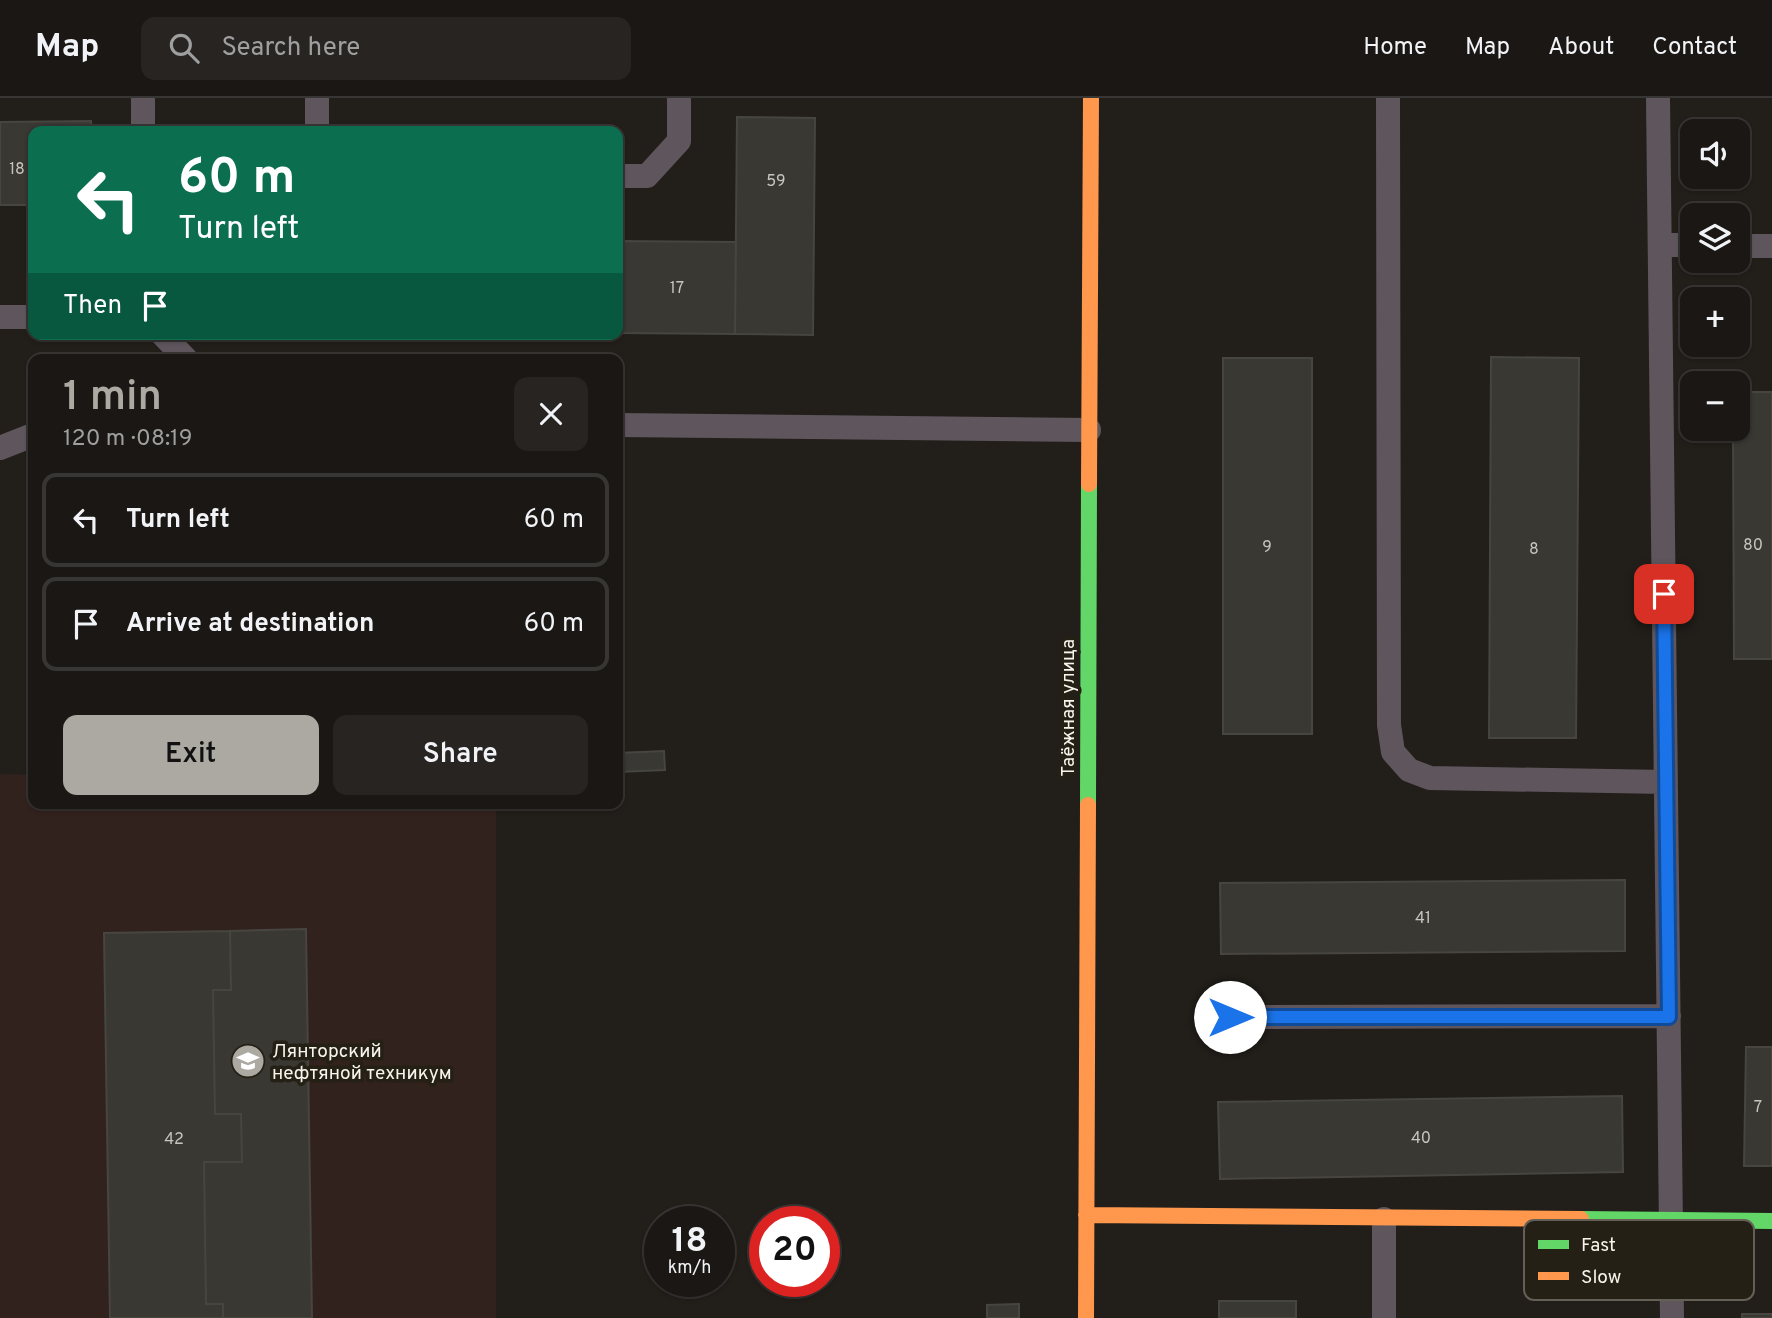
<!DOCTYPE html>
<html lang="en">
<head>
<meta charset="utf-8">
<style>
	:root { --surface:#1a1714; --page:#272422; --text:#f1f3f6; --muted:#9f9fa0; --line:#383634; --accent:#aca9a3 }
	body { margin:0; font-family:Overpass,sans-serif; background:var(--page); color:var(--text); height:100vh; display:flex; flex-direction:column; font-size:26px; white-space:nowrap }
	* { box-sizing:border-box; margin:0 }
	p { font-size:23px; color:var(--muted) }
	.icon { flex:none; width:38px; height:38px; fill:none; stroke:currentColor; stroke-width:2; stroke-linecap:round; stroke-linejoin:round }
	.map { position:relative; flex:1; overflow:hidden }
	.panel { position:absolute; left:28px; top:256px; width:595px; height:455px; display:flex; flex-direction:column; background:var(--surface); border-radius:14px; box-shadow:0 2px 5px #0004,0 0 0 2px var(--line) }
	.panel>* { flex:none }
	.top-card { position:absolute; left:28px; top:28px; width:595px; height:214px; border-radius:14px; box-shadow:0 2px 5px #0004,0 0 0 2px var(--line); background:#0b6e4f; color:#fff; overflow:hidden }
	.controls { position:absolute; left:1680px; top:21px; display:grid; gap:14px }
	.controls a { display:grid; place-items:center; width:70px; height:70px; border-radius:14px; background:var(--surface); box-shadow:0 2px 5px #0004,0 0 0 2px var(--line); font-size:35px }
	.speed { position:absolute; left:644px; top:1108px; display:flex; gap:14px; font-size:35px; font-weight:700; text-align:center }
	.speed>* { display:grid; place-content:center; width:91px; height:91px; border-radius:50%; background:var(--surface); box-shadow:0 2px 5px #0004,0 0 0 2px var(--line); line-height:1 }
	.speed small { font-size:18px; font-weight:400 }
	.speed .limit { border:10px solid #d22; background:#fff; color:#111 }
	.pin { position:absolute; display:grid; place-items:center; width:60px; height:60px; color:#fff; margin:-30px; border-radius:14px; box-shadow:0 4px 10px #0006 }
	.me { position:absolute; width:77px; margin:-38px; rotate:90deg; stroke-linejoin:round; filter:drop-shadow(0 0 5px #0008) }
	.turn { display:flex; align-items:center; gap:24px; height:147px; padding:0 35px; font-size:32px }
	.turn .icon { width:91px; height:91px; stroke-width:2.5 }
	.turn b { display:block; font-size:49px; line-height:60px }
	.then { display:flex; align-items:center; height:66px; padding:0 35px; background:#0003; gap:14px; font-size:26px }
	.round { display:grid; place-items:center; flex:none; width:74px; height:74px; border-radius:14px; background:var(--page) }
	.head { display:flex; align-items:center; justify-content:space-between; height:119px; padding:0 35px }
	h1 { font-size:42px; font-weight:600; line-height:52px; color:var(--accent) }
	.action { display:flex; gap:14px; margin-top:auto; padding:14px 35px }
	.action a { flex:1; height:80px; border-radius:14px; background:var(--accent); color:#111; font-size:28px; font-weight:600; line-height:80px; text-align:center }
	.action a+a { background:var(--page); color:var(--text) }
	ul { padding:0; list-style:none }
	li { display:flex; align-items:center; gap:21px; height:94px; margin:0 14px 10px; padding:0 21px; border:4px solid var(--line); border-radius:14px }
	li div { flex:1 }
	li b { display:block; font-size:26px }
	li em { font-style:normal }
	header { display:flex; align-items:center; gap:42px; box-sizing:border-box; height:98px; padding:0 35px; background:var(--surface); border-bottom:2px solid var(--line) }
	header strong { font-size:33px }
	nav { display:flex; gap:38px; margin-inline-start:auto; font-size:24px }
	.search { width:490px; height:63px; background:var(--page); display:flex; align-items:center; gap:18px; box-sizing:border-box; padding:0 24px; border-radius:14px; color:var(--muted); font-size:26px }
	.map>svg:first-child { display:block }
	.education { fill:#32221e }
	.building { fill:#3a3833; stroke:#474540; stroke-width:2 }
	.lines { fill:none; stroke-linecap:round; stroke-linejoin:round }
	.lane { stroke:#5f565d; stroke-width:24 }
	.fast { stroke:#63d668; stroke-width:16 }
	.slow { stroke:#ff974d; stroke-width:16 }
	.route-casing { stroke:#114b97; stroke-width:18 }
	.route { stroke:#1a73e8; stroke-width:12 }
	.labels { text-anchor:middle; stroke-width:7; stroke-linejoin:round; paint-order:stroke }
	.number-label { font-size:16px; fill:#c8c5be }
	.street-label { font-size:19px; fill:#f7f4ed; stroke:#252016 }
	.poi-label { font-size:19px; fill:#f7f4ed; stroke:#252016; text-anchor:start }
	.key { fill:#252016; stroke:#646056; stroke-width:2 }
	.key-label { font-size:19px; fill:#f7f4ed }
</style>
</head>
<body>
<header>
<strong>Map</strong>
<div class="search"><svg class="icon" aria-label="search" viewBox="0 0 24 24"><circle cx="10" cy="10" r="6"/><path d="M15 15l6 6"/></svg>Search here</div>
<nav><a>Home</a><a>Map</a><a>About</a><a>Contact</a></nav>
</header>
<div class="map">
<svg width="1772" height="1220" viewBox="0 0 1772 1220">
	<rect width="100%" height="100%" fill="#221f1a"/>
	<path class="education" d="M0,676L33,677V705H496V1220H0Z"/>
	<path class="building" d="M737,19L815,20L813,237L735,236Z
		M91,23V33H33V107H0V24Z
		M618,143L736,144L735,236L618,235Z
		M1491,259L1579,260L1576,640H1489Z
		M1223,260H1312V636H1223Z
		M1738,294H1772V561H1734L1733,331H1738Z
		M664,653L665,672L618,674V655Z
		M1625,782V853L1221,856L1220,785Z
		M306,831L312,1220H223V1206H206L204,1064H242L241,1016H215L213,892H231L230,833Z
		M230,833L231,892H213L215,1016H241L242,1064H204L206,1206H223V1220H110L104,835Z
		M1746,949H1772V1068H1744Z
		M1622,998L1623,1074L1220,1081L1218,1004Z
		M1219,1203H1296V1220H1219Z
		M1019,1206V1220H987V1207Z
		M1742,1216H1772V1220H1742Z"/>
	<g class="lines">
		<path class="lane" d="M143,0V33
			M317,0V33
			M1388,0L1389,627L1393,654L1409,672L1430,680L1666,684
			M1658,0L1672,1220
			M618,78H647L679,43V0
			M1660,147H1692
			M1738,148H1772
			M0,219H33
			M162,236L186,261
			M618,327L1089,332
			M0,350L33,337
			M1230,919L1669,918
			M1384,1220V1121"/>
		<path class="fast" d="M1088,707L1089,386
			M1581,1121L1772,1123"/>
		<path class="slow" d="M1089,386L1091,0
			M1086,1117L1581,1121
			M1086,1220L1088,707"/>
	</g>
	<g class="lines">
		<defs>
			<path id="route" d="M1230,919H1669L1664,496"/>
		</defs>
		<use href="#route" class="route-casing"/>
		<use href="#route" class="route"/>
	</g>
	<defs>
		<symbol id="university-disc" viewBox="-11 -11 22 22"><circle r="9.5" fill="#aca9a3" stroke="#252016"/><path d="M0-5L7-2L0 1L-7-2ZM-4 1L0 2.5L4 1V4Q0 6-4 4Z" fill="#fff"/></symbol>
	</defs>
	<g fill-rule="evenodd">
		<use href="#university-disc" x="229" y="944" width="38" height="38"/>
	</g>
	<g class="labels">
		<g class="number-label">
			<text x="17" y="76">18</text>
			<text x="776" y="88">59</text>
			<text x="677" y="195">17</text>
			<text x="1753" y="452">80</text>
			<text x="1267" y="454">9</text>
			<text x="1534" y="456">8</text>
			<text x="1423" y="825">41</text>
			<text x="1758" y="1014">7</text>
			<text x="1421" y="1045">40</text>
			<text x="174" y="1046">42</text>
		</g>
		<g class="street-label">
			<text transform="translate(1067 610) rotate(-90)" y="7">Таёжная улица</text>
		</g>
		<g class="poi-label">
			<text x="272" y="959">Лянторский<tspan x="272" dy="22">нефтяной техникум</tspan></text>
		</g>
	</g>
	<rect x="1524" y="1122" width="230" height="80" rx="10" class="key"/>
	<rect x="1538" y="1142" width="31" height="9" fill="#63d668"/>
	<rect x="1538" y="1174" width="31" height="8" fill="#ff974d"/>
	<g class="key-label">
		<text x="1581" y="1153">Fast</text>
		<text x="1581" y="1185">Slow</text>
	</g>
</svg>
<div class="controls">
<a><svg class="icon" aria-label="sound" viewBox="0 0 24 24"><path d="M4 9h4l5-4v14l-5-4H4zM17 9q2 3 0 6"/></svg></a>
<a><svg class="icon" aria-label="layers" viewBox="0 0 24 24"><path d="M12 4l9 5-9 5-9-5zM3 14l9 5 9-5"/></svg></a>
<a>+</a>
<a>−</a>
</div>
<div class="speed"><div>18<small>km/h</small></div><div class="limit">20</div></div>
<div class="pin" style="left:1664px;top:496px;background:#d93025"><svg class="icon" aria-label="arrive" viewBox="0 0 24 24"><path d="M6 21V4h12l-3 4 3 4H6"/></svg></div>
<svg class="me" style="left:1230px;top:919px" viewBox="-20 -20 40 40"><circle r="19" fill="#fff"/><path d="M0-13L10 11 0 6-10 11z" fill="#1a73e8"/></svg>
<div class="top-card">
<div class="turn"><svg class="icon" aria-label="left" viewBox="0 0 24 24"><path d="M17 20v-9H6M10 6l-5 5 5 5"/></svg><div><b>60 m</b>Turn left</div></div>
<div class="then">Then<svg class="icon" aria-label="arrive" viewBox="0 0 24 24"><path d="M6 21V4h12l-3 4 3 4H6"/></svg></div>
</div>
<section class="panel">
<div class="head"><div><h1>1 min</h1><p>120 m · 08:19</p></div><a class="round"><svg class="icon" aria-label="close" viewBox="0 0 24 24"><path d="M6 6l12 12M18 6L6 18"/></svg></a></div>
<ul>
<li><svg class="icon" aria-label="left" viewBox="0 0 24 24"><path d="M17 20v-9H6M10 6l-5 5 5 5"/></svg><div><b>Turn left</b></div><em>60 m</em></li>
<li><svg class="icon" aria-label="arrive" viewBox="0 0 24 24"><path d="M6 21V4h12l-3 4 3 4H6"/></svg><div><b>Arrive at destination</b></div><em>60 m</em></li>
</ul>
<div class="action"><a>Exit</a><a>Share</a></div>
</section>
</div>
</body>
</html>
